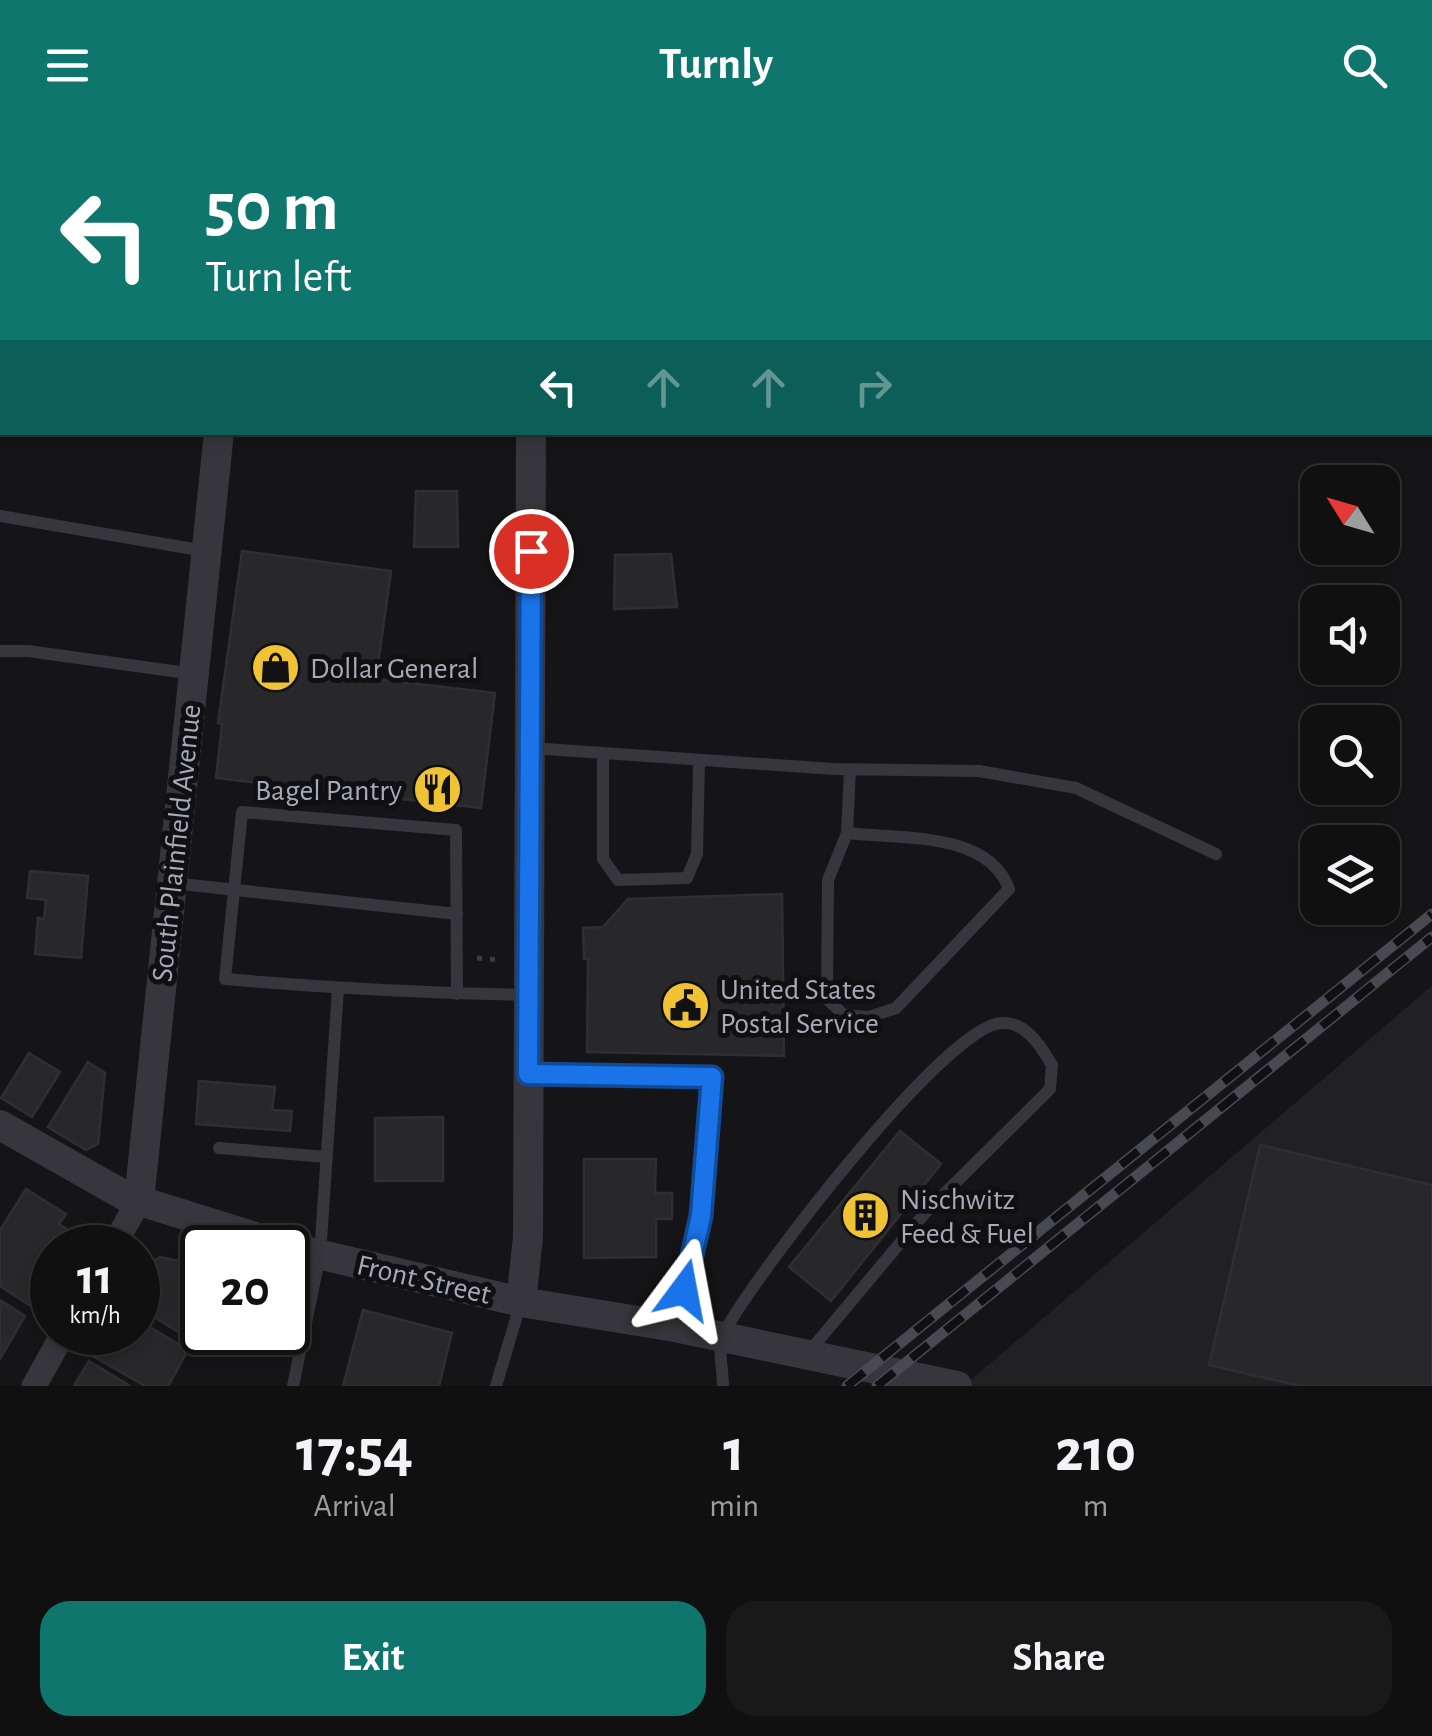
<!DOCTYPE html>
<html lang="en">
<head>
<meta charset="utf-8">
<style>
	:root { --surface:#101011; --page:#19191a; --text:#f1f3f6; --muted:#9c9d9f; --line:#303031; --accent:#0f766e }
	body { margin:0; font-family:"Alegreya Sans",sans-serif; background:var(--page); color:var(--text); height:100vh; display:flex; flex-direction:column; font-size:38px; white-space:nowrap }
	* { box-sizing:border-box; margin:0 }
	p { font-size:32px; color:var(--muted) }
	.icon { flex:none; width:55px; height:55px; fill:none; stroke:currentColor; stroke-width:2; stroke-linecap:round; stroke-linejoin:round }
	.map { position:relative; height:1256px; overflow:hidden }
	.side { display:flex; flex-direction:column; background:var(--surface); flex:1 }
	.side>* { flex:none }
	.banner { position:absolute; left:0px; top:0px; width:1432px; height:305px; box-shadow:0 5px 15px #0003,0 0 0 2px var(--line); background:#0f766e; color:#fff; overflow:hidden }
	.needle { width:65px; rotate:307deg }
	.buttons { position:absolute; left:1300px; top:335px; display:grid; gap:20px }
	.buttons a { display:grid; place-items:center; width:100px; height:100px; border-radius:20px; background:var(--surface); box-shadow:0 5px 15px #0003,0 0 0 2px var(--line); font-size:50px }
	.speed { position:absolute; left:30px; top:1095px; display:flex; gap:20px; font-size:50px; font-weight:700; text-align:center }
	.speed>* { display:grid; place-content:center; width:130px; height:130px; border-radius:50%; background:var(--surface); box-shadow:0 5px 15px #0003,0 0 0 2px var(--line); line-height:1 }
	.speed small { font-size:25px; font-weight:400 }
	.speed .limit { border:5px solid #111; border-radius:15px; background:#fff; color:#111 }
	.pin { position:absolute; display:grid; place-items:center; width:85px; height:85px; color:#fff; margin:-42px; border:5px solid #fff; border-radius:50%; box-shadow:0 2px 10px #0007 }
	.me { position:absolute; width:110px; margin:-55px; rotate:13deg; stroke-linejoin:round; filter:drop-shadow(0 0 8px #0008) }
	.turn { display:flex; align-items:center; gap:35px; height:210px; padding:0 40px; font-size:45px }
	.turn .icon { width:130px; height:130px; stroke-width:2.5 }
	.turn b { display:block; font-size:70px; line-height:85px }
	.lanes { display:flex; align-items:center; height:95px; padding:0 40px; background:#0003; justify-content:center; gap:50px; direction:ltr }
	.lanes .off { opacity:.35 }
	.eta { display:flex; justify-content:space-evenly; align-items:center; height:170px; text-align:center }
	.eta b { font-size:60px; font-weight:700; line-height:70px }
	.button { display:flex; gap:20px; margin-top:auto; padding:20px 40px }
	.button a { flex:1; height:115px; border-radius:30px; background:var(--accent); color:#fff; font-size:40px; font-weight:700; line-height:115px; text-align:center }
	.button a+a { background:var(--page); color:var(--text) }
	header { display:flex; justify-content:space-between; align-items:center; height:130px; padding:0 40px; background:var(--accent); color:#fff; font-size:45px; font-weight:700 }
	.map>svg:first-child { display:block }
	.built { fill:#212124 }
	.building { fill:#28282b; stroke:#2f2f33; stroke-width:2.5 }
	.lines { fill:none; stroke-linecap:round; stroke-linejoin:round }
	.path { stroke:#3c3d43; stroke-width:5; stroke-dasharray:5 8; stroke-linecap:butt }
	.service { stroke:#36363c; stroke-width:12 }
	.minor { stroke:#36363c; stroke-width:25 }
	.tertiary { stroke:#36363c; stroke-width:30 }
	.rail-casing { stroke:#494a51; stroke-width:11 }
	.rail { stroke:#101012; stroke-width:8; stroke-dasharray:22; stroke-linecap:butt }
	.route-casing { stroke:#114b97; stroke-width:25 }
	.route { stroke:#1a73e8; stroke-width:18 }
	.labels { text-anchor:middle; stroke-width:10; stroke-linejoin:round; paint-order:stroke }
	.poi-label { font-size:30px; fill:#a7aab7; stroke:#101012; text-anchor:start }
	.street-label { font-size:30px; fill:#a7aab7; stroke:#101012 }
</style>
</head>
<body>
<header><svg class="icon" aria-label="menu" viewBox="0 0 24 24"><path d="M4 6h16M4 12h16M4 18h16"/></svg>Turnly<svg class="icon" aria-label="search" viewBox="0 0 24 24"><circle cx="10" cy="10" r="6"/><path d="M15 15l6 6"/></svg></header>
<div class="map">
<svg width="1432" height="1256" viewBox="0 0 1432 1256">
	<rect width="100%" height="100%" fill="#151517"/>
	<path class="built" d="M1432,856V1256H964Z"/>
	<path class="building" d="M0,0H138L2,2V146Z
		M416,361H457L458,417H414Z
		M242,421L391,441L376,549L495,563L481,678L216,648L222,594L218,593Z
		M671,424L677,477L614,479L615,425Z
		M30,741L88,746L81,828L35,824L38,788L44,789L46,770L27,768Z
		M782,764L784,926L587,922L588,829H584L583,798L603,797L628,769Z
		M29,923L60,942L32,987L1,968Z
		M88,932L105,943L98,1014L86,1020L48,997Z
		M199,951L275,957L272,980L292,981L290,1001L196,994Z
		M443,987V1051H375V988Z
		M900,1001L941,1034L831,1171L789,1137Z
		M1260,1015L1432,1055V1256H1300L1209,1235Z
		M584,1029H656L655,1063H672V1089H656V1127L584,1128Z
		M26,1059L66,1084L59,1094L76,1105L68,1118H52V1142L31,1176L0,1156V1100Z
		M160,1127L202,1136V1196L193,1211L138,1177V1151L148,1134Z
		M0,1170L25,1186L0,1229Z
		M363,1180L452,1203L439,1256H343Z
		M138,1190L188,1220L168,1256H145L93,1226L107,1202H138Z
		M89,1231L130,1256H74Z"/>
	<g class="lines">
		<path class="path" d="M477,828L500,830"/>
		<path class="service" d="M0,386L205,421
			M0,521H28L194,544
			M531,618L834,639L979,641L1076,658L1216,724
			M603,625V729L618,750L687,748L697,724L699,631
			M847,703C899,709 988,701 1009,759L896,878L869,887L844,885L827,869L828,750L847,703L850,640
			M172,753L457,784
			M457,864L456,700L242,682L225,849C327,858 427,863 529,865
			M528,944L711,947L701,1086L676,1195
			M219,1018L327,1027
			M293,1256L320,1125L338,859
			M496,1256L521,1172
			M723,1256C723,1240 717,1217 724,1203C753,1147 947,894 1002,893C1027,892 1041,917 1052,935L1050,959L926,1082L808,1223"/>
		<path class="minor" d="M961,0L964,2
			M1121,2L1122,0
			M1430,92L1432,88
			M1430,159L1432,161
			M112,1118L139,1071
			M34,1256L64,1202"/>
		<path class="tertiary" d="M251,2V0
			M545,2L546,0
			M0,995L127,1067L284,1116L521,1172L675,1197L957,1256
			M139,1071L219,302
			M521,1172L528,1107L531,302"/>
		<defs>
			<path id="rail" d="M847,1256L1432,784
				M877,1256L1432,807"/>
		</defs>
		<use href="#rail" class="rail-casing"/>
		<use href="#rail" class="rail"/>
	</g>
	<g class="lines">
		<defs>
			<path id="route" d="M531,421L528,944L712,947L701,1086L684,1160"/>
		</defs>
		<use href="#route" class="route-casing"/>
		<use href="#route" class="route"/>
	</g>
	<defs>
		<symbol id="shop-disc" viewBox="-11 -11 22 22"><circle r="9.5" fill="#f0c334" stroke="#101012"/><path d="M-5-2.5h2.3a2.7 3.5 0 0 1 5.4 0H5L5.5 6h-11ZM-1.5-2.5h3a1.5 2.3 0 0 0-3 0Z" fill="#111"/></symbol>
		<symbol id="restaurant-disc" viewBox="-11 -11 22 22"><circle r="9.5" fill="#f0c334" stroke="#101012"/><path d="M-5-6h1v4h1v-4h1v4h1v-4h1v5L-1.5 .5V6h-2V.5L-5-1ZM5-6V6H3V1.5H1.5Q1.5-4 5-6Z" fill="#111"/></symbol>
		<symbol id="civic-disc" viewBox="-11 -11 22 22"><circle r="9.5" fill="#f0c334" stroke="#101012"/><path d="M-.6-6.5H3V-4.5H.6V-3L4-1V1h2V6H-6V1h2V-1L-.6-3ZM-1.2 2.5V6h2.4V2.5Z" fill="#111"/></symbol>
		<symbol id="building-disc" viewBox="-11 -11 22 22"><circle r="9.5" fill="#f0c334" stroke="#101012"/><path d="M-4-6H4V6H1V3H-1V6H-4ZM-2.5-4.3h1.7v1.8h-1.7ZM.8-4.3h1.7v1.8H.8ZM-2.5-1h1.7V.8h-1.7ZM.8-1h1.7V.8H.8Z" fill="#111"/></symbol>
	</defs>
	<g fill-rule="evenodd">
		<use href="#shop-disc" x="248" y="510" width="55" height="55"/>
		<use href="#restaurant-disc" x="410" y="632" width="55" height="55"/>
		<use href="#civic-disc" x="658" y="848" width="55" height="55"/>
		<use href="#building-disc" x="838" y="1058" width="55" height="55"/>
	</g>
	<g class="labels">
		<g class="poi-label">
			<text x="310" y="548">Dollar General</text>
			<text x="402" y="670" text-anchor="end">Bagel Pantry</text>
			<text x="720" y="869">United States<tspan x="720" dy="34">Postal Service</tspan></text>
			<text x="900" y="1079">Nischwitz<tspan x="900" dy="34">Feed &amp; Fuel</tspan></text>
		</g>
		<g class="street-label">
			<text transform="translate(176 713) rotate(-84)" y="10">South Plainfield Avenue</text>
			<text transform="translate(424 1149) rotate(13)" y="10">Front Street</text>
		</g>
	</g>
</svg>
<div class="buttons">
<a><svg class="needle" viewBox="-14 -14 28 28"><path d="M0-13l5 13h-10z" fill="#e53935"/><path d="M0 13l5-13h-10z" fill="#9c9d9f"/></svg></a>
<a><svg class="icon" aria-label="sound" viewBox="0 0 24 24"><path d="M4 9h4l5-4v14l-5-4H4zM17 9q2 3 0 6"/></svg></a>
<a><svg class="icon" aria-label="search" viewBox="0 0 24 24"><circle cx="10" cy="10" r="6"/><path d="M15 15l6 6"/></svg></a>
<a><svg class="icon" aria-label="layers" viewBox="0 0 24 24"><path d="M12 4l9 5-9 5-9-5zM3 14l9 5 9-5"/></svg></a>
</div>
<div class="speed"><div>11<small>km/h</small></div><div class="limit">20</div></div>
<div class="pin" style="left:531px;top:421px;background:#d93025"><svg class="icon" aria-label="arrive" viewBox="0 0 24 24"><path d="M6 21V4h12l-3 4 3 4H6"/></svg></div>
<svg class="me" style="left:684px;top:1160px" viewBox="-20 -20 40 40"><path d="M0-17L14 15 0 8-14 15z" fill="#1a73e8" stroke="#fff" stroke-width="4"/></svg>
<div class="banner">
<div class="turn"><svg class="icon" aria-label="left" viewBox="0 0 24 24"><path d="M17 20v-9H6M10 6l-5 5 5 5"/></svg><div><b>50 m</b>Turn left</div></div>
<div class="lanes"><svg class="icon" aria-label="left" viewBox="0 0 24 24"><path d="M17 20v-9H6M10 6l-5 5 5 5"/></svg><svg class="icon off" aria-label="ahead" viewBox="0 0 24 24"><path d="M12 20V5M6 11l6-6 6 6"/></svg><svg class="icon off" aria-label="ahead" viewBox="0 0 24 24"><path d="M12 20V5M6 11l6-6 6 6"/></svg><svg class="icon off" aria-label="right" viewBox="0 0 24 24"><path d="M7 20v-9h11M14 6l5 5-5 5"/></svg></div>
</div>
</div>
<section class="side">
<div class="eta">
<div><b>17:54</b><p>Arrival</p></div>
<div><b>1</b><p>min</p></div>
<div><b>210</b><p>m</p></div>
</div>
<div class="button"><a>Exit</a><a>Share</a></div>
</section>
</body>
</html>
